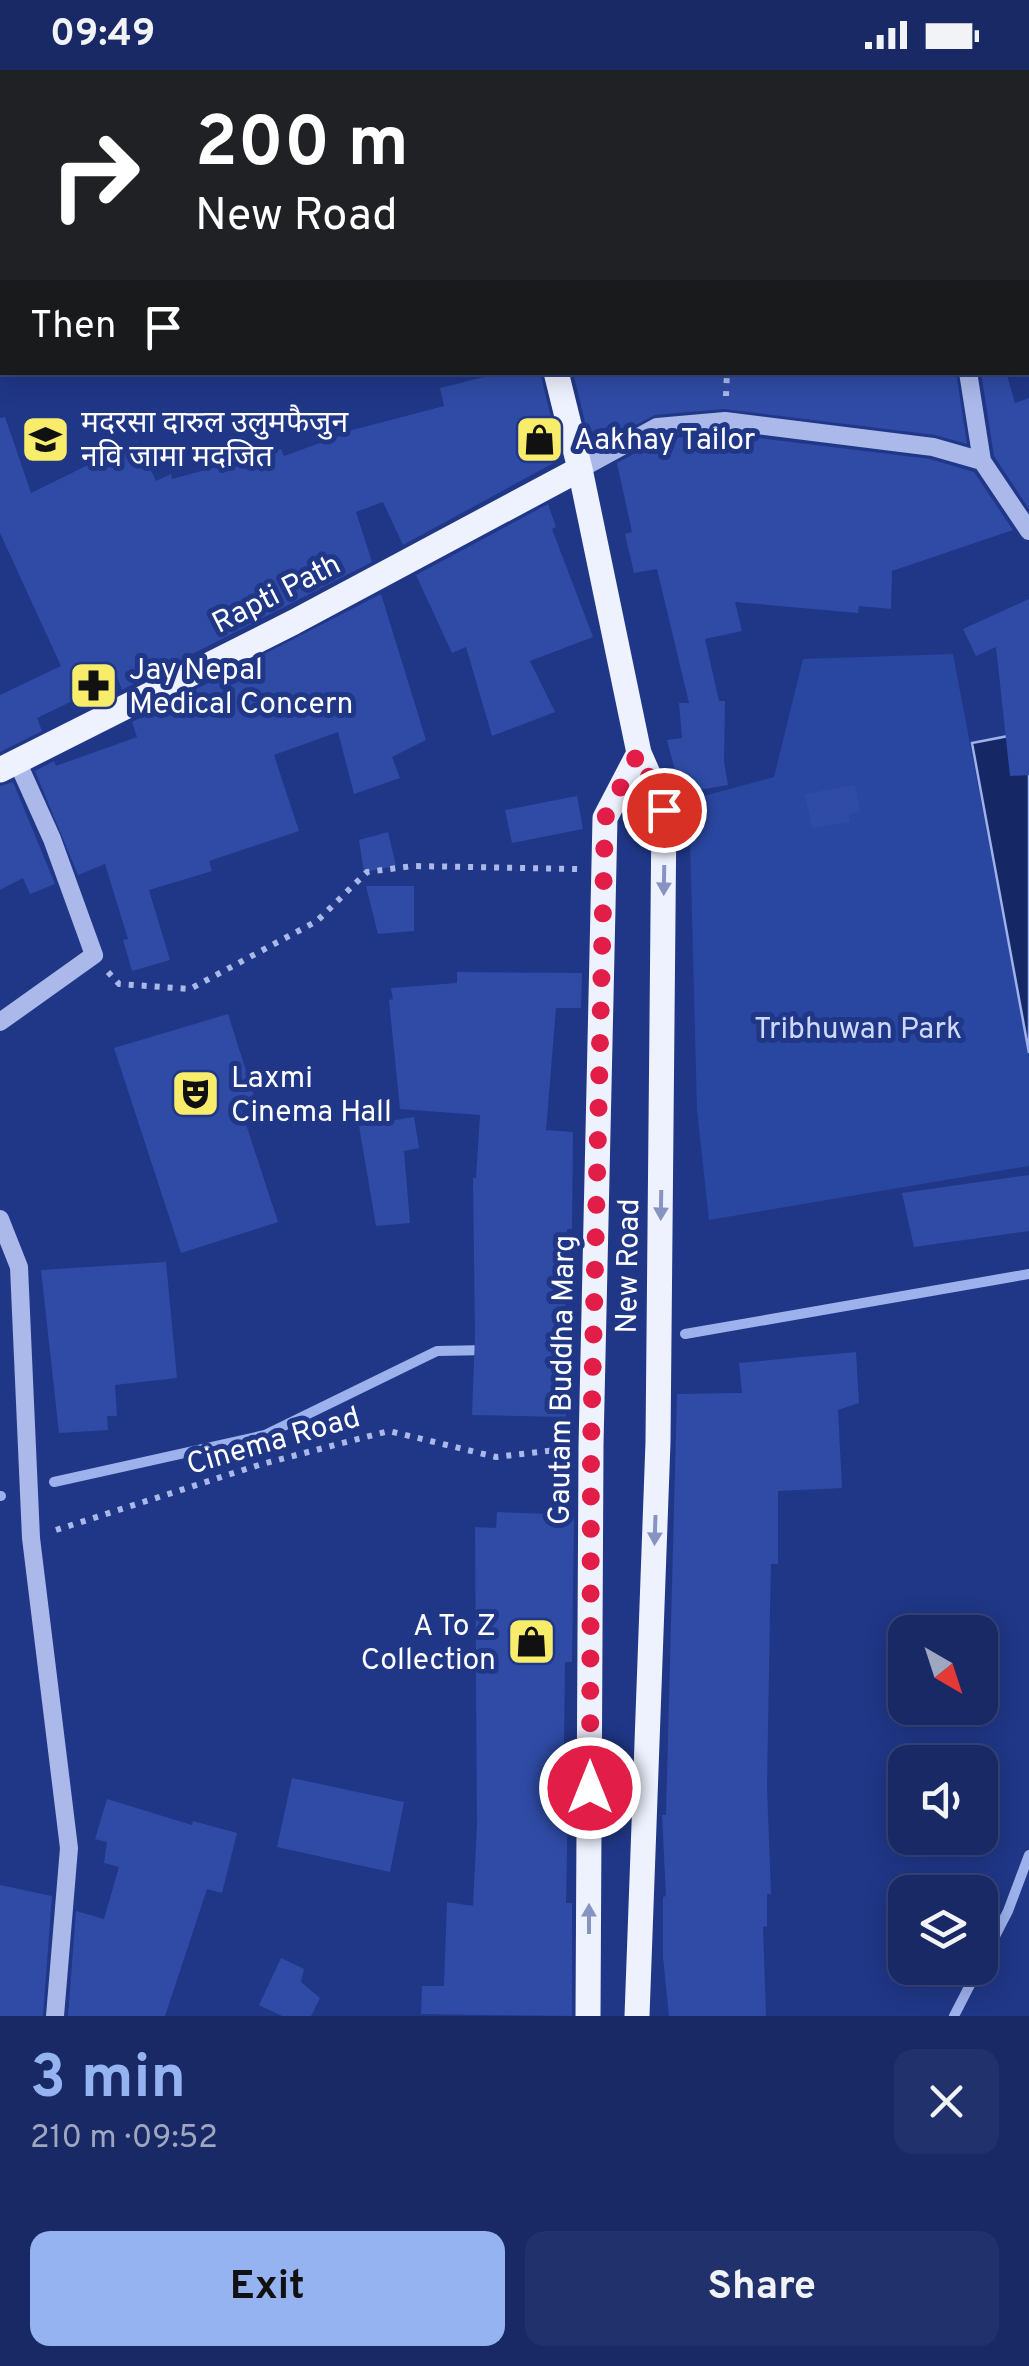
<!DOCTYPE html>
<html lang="en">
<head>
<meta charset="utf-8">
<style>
	:root { --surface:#182965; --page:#21316b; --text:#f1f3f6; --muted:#9fa6bf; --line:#364579; --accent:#95b2f1 }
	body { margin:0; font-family:Overpass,"Noto Sans Devanagari",sans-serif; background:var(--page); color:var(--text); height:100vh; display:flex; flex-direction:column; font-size:38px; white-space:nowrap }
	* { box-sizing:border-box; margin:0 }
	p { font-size:32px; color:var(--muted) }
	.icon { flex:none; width:55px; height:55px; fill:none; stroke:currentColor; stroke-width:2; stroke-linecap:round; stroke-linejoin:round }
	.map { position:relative; height:1946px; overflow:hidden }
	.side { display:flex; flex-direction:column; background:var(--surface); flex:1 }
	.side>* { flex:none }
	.guide { position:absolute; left:0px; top:0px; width:1030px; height:305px; box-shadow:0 5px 25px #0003,0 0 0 2px var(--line); background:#202124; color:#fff; overflow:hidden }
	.needle { width:65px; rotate:141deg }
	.tools { position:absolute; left:888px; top:1545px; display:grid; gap:20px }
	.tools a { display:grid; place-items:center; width:110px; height:110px; border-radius:20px; background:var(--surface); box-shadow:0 5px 25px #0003,0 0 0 2px var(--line); font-size:50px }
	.pin { position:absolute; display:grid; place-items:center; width:85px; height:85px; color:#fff; margin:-42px; border:5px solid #fff; border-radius:50%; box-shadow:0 2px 10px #0007 }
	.me { position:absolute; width:110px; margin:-55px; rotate:0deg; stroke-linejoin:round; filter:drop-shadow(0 0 8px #0008) }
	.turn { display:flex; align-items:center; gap:35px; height:210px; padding:0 30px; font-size:45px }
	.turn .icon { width:130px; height:130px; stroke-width:2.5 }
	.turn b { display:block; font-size:70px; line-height:85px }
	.then { display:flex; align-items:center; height:95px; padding:0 30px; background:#0003; gap:20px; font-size:38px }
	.round { display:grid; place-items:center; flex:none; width:105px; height:105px; border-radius:20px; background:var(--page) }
	.head { display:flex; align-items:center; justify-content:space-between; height:170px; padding:0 30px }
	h1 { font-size:60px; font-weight:700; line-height:75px; color:var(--accent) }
	.primary-button { display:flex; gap:20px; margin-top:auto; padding:20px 30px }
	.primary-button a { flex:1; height:115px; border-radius:20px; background:var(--accent); color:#111; font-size:40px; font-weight:700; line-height:115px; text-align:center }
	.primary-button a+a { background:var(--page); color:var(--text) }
	.status { display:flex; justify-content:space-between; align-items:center; height:70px; padding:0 50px; background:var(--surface); direction:ltr }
	.status svg { height:28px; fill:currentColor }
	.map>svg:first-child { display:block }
	.green { fill:#2946a0 }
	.water { fill:#162766; stroke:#9db1ec; stroke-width:2.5 }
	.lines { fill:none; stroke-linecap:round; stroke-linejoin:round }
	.stream { stroke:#9db1ec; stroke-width:10 }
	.building { fill:#2f4ba5 }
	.path { stroke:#aab9ea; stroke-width:6; stroke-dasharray:5 8; stroke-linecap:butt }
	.minor { stroke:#aab9ea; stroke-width:18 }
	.major { stroke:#eef1fe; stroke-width:25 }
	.oneway { fill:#8794c2 }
	.route { stroke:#e11d48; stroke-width:18; stroke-dasharray:0 32.4 }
	.labels { text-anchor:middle; stroke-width:10; stroke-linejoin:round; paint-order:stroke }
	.poi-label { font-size:30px; fill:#fff; stroke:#203787; text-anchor:start }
	.street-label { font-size:30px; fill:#fff; stroke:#203787 }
	.park-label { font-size:30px; fill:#ced9f8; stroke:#203787 }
</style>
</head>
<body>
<div class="status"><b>09:49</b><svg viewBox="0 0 49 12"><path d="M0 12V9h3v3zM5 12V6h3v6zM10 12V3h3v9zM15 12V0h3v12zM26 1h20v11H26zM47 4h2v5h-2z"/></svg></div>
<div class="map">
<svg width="1029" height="1946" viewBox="0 0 1029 1946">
	<rect width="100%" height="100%" fill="#203787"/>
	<path class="green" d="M953,584L1029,985V1096L709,1150L697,1040L689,730L774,707L803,589Z"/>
	<path class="water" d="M1029,662V983L972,673Z"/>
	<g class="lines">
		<path class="stream" d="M685,1264L1029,1204
			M54,1412L265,1365L437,1281L488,1280
			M0,1426H1
			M954,1946L1008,1841L1029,1785"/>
	</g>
	<path class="building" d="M504,302H540L561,389L403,475L383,432L356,442L372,492L122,620L118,609L37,648L42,661L0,682V625L61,596L0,463V348L5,347L31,423L137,371L156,411L171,404L172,409L281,379L284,386L342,365L341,363L444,336L440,318Z
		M573,302H956L967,374L935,365L724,339L655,345L611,368L608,356L589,369Z
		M981,302H1006L1015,333L1029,328V439L994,386Z
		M725,364L930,389L974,402L1013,460L892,501L891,539L859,536L858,543L735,532L742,561L705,569L719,631H725L724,692L728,715L681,723L667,670L682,668L679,633H689L657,499L634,503L625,464L632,462L617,393L661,369Z
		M548,434L556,457L552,459L593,567L530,591L555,642L492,666L466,577L452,583L416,505Z
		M381,524L426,670L392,687L400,708L354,724L338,662L274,685L299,761L209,791L212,801L149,820L170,890L132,901L123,870L128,869L105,794L78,805L35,701L54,691L56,696L137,667L132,652Z
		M1029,529V705L1010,706L996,577L976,586L963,559Z
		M13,712L55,814L30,824L23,808L0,820V716Z
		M855,715L860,742L849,745L850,752L812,758L805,724Z
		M577,726L583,759L512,773L505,740Z
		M388,762L396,796L364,802L359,770Z
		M366,816H414V861L378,864Z
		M457,902L582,903L581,938H556L546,1060L573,1062L572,1159H567L564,1294H566V1347L472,1345L475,1265L473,1108H476L480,1045L400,1039L389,930L393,929L391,918L457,913Z
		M228,944L254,1026L238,1030L278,1152L181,1183L114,978Z
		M414,1047L419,1078L404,1081L410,1153L376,1156L359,1056Z
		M1029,1105V1161L914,1177L902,1123Z
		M166,1192L177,1308L115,1315L117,1346H107L108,1360L59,1363L41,1200Z
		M856,1282L859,1333L838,1340L842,1418L778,1421V1494H771L770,1542L767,1717L771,1824H767V1856L763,1857L766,1946H669L663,1887V1827L666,1826L662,1745H666L677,1324L742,1323L739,1293Z
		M497,1442L574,1445L572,1592H565L564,1674H569L566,1833H572V1946L421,1944L422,1916H444L447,1832L473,1836L477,1755L475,1457L496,1458Z
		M292,1708L404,1732L390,1802L277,1777Z
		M107,1729L192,1755L193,1751L237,1763L222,1823L207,1819L165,1946H68L76,1841L104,1849L119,1797L104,1793L107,1772L95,1769Z
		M0,1815L52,1826L43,1946H0Z
		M281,1888L304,1899L301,1912L320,1928L311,1946H282L259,1935Z"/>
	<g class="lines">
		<path class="path" d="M639,0L640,2
			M726,326L727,302
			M108,902L119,914L190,919L317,851L367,802L413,796L578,799
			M56,1460L262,1394L389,1361L496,1387L565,1379"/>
		<path class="minor" d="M66,0L67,2
			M902,0V2
			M0,205L2,204
			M968,302L982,391
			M580,399L657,357L725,351L933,377L982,391L1029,461
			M0,952L94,885L52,769L17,691
			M0,1149L19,1197L31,1468L69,1778L55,1946"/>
		<path class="major" d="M472,0L473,2
			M556,302L580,399L639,683L664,740L658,1372L637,1946
			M0,700L294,552L580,399
			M588,1946L591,1376L605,748L639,683"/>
	</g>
	<defs><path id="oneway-solid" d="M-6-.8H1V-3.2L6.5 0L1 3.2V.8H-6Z" transform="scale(2.5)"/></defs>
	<g class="oneway">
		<use href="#oneway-solid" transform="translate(664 810) rotate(91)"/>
		<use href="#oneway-solid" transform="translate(661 1135) rotate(91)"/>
		<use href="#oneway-solid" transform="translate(655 1460) rotate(92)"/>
		<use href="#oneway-solid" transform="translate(589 1849) rotate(-90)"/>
	</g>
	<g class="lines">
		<path class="route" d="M590,1718L591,1376L605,748L638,683L664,740"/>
	</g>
	<defs>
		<symbol id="school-square" viewBox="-11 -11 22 22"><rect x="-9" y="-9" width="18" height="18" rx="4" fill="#f8ed6a" stroke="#203787"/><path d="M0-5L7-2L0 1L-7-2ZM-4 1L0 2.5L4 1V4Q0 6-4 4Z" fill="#111"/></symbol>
		<symbol id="shop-square" viewBox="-11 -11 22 22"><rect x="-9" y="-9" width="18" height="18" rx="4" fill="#f8ed6a" stroke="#203787"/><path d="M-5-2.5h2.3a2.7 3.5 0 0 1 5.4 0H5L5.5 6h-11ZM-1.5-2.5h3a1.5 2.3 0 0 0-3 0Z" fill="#111"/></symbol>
		<symbol id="pharmacy-square" viewBox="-11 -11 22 22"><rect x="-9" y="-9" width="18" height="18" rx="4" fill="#f8ed6a" stroke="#203787"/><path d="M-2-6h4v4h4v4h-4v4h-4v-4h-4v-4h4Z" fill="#111"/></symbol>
		<symbol id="theatre-square" viewBox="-11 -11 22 22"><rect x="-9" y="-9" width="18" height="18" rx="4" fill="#f8ed6a" stroke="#203787"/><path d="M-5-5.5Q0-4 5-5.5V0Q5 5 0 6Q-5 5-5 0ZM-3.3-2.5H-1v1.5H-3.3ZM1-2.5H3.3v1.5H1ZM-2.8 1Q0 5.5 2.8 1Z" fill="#111"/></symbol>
	</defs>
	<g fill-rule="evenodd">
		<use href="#school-square" x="18" y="342" width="55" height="55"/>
		<use href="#shop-square" x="512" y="342" width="55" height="55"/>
		<use href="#pharmacy-square" x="66" y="588" width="55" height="55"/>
		<use href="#theatre-square" x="168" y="996" width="55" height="55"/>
		<use href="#shop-square" x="504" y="1544" width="55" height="55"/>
	</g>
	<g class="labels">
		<g class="poi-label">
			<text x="81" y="362">मदरसा दारुल उलुमफैजुन<tspan x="81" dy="34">नवि जामा मदजित</tspan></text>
			<text x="574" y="379">Aakhay Tailor</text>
			<text x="129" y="609">Jay Nepal<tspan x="129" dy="34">Medical Concern</tspan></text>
			<text x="231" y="1017">Laxmi<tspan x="231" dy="34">Cinema Hall</tspan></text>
			<text x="496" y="1565" text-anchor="end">A To Z<tspan x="496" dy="34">Collection</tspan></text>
		</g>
		<g class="street-label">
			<text transform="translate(276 523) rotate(-27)" y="10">Rapti Path</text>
			<text transform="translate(627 1196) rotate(-89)" y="10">New Road</text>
			<text transform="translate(561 1310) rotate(-89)" y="10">Gautam Buddha Marg</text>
			<text transform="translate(273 1370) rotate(-16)" y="10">Cinema Road</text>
		</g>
		<g class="park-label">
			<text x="858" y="968">Tribhuwan Park</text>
		</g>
	</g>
</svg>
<div class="tools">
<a><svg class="needle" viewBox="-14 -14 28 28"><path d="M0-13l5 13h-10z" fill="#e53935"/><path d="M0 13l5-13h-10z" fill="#9fa6bf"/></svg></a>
<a><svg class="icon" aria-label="sound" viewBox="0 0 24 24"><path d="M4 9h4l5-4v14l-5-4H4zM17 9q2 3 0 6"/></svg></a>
<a><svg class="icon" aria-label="layers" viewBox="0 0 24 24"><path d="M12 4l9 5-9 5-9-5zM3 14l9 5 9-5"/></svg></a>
</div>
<div class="pin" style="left:664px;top:740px;background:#d93025"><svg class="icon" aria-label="arrive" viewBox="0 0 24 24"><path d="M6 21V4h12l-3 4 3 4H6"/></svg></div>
<svg class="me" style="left:590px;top:1718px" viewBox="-20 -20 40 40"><circle r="17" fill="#e11d48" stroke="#fff" stroke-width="3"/><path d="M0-11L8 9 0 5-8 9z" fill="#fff"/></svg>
<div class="guide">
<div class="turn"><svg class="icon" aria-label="right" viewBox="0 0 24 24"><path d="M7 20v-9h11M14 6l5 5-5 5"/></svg><div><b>200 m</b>New Road</div></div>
<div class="then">Then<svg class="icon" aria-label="arrive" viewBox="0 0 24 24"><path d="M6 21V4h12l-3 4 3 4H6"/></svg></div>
</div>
</div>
<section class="side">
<div class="head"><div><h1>3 min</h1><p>210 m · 09:52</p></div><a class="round"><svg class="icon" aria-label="close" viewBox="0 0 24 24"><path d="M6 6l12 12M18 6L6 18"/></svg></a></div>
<div class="primary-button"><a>Exit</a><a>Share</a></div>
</section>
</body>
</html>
